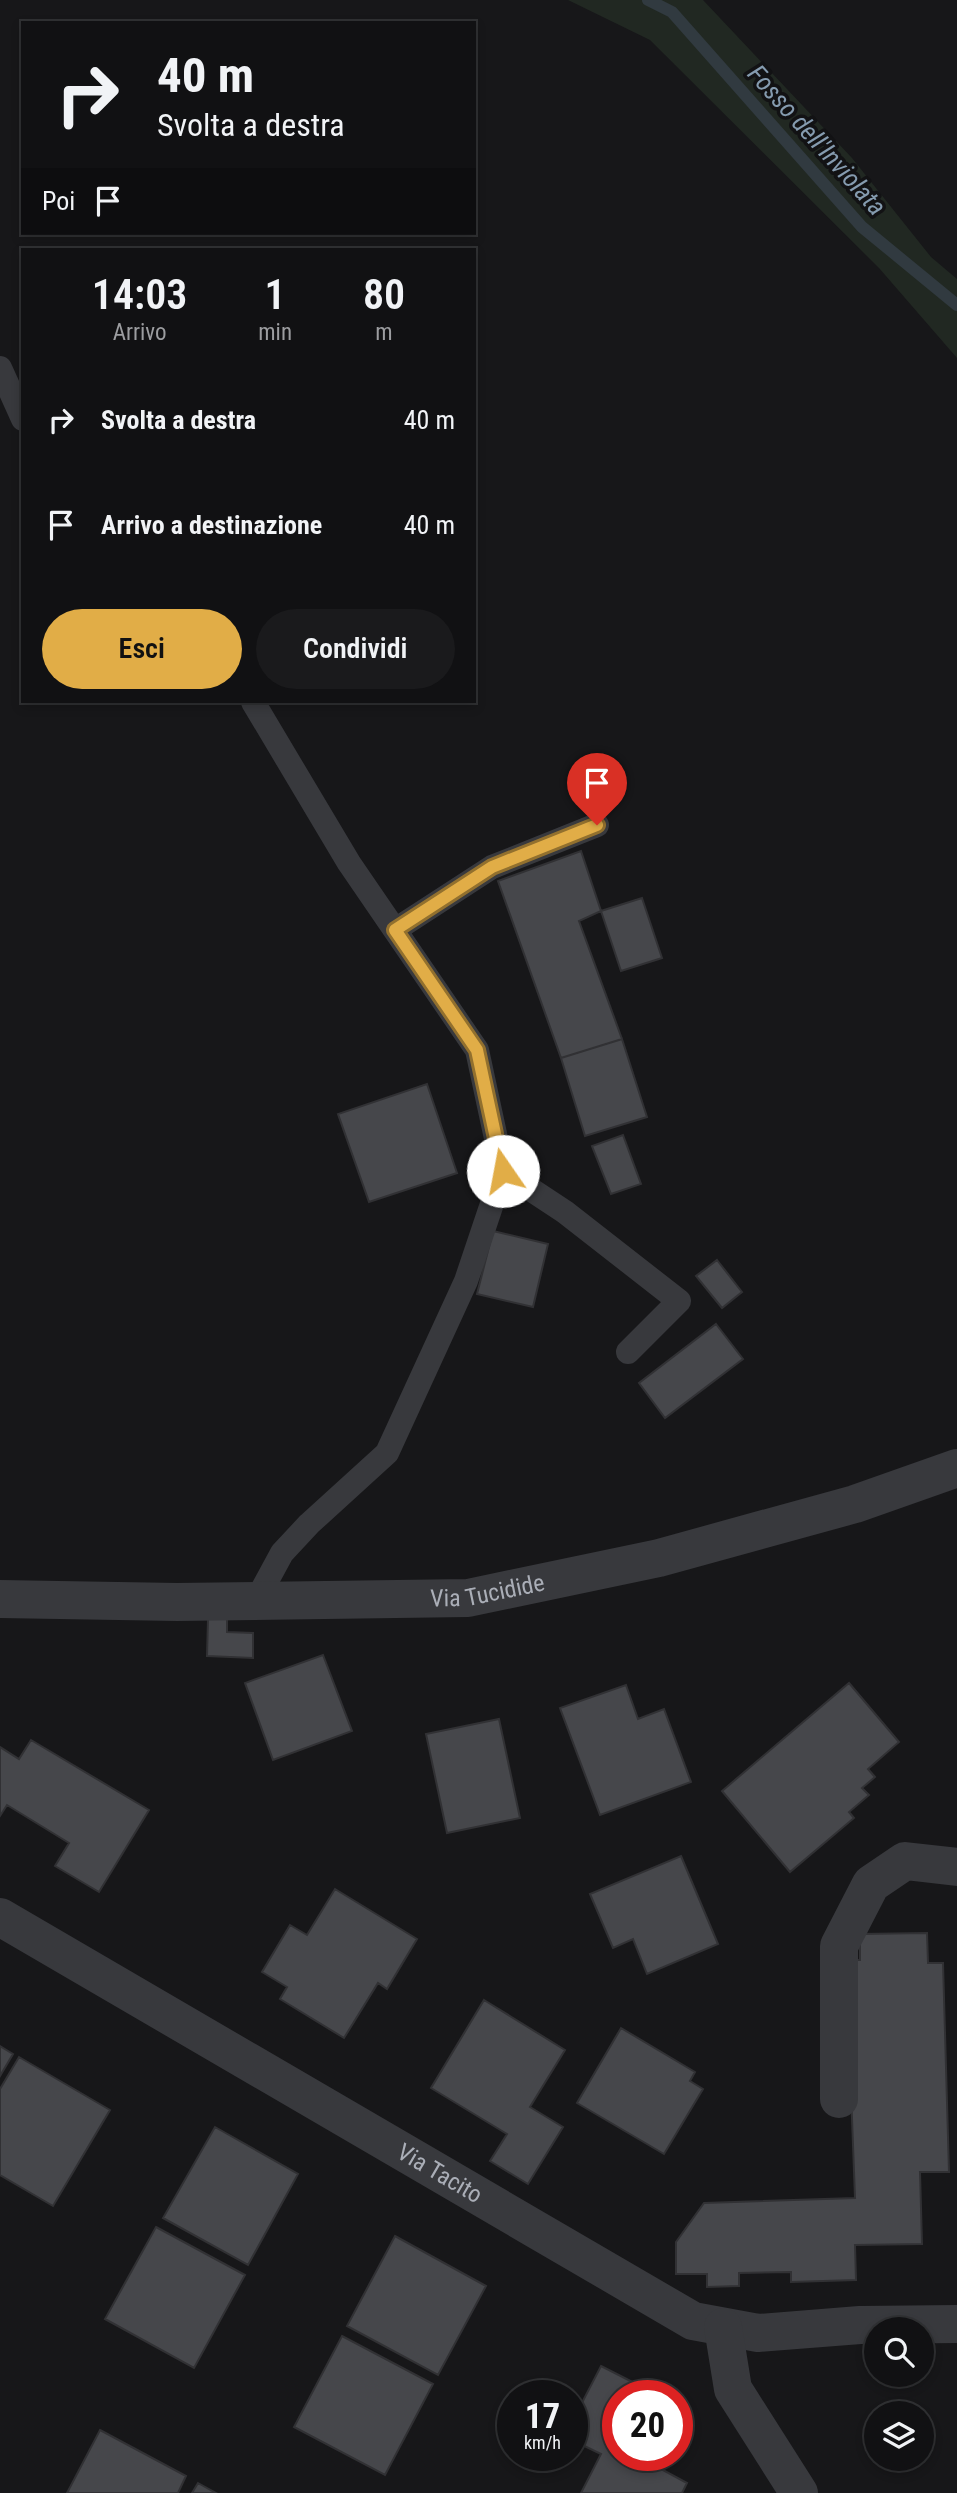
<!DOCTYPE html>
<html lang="it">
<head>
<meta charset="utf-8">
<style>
	:root { --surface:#111113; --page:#1a1a1c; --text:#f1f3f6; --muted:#9c9da0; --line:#303133; --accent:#e1ad47 }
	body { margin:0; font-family:"Roboto Condensed",sans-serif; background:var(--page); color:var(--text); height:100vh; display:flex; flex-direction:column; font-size:26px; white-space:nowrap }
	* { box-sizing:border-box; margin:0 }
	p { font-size:23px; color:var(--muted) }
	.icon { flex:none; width:38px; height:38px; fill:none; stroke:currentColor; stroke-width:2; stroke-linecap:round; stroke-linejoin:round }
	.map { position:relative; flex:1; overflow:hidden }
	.sheet { position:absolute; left:21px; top:248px; width:455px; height:455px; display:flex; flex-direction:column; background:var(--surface); border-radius:0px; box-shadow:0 4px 10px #0003,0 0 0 2px var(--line) }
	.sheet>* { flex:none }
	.guide { position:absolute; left:21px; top:21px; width:455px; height:214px; border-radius:0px; box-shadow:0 4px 10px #0003,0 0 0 2px var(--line); background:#111113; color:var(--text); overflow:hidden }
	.fabs { position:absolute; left:864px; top:2317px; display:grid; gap:14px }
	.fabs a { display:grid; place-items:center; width:70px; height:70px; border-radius:50%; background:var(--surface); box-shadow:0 4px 10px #0003,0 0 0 2px var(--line); font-size:35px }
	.speed { position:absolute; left:497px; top:2380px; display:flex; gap:14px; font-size:35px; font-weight:700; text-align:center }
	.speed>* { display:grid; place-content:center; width:91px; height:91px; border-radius:50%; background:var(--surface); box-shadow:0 4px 10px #0003,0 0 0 2px var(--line); line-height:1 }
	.speed small { font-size:18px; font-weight:400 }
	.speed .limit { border:10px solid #d22; background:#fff; color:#111 }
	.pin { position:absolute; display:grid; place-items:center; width:60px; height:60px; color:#fff; margin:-72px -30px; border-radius:50% 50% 50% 0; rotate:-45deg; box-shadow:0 0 7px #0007 }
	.pin .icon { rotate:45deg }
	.me { position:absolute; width:77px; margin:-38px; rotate:348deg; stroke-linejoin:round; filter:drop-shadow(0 0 5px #0008) }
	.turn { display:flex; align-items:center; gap:24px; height:147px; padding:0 21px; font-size:32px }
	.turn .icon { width:91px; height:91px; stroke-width:2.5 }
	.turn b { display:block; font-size:49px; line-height:60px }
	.then { display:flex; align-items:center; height:66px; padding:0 21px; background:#0003; gap:14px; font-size:26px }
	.eta { display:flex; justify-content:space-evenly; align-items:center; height:119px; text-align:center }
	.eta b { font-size:42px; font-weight:600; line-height:49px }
	.action { display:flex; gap:14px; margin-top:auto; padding:14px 21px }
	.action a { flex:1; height:80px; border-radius:42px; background:var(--accent); color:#111; font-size:28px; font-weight:600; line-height:80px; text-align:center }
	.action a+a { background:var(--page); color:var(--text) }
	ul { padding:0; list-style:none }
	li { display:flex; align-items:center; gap:21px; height:105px; padding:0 21px }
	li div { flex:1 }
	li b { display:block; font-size:26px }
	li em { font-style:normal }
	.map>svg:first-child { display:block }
	.green { fill:#212822 }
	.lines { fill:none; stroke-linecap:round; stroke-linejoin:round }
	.stream { stroke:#313a40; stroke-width:12 }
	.building { fill:#46474b; stroke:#313134; stroke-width:2 }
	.service { stroke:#38393d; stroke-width:24 }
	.minor { stroke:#38393d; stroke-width:38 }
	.route-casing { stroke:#92702e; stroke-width:18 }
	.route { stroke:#e1ad47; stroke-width:12 }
	.labels { text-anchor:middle; stroke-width:7; stroke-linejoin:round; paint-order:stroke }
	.street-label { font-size:24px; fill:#aaaeb7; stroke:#121214 }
	.water-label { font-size:26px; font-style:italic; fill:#859baf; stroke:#121214 }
</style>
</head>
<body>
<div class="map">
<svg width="957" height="2493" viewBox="0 0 957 2493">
	<rect width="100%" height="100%" fill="#171719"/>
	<path class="green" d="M568,0H703L852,158L931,257L957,279V358L879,268L650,40Z"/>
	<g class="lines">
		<path class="stream" d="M648,0L672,12L862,227L957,305"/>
	</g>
	<path class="building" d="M581,851L601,911L579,921L622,1039L561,1058L498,881Z
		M642,898L662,958L621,971L601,911Z
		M622,1039L647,1117L585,1136L561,1058Z
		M427,1084L457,1173L369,1202L338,1114Z
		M623,1135L641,1184L611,1194L592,1146Z
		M493,1231L548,1244L533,1307L477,1294Z
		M717,1260L742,1292L722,1308L696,1276Z
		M716,1324L743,1359L665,1418L639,1383Z
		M208,1619H227V1632L253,1633V1658L207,1656Z
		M323,1655L352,1731L273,1760L245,1683Z
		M849,1683L899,1742L868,1769L875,1777L862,1788L869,1795L849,1812L854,1818L790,1872L722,1791Z
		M626,1685L638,1719L664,1709L691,1782L600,1815L560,1708Z
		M499,1719L520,1818L447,1833L426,1734Z
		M31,1740L149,1810L99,1892L55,1866L69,1843L7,1805L0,1816V1747L19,1759Z
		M681,1856L718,1944L647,1974L633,1939L613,1948L590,1894Z
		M335,1889L417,1939L387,1989L378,1983L344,2038L280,1999L287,1987L262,1972L290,1925L307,1935Z
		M927,1933L928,1963H943L949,2172H920L922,2244L855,2245L856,2280L791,2282V2272L739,2273V2286L707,2287V2274H676V2242L704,2203L855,2198L846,1960H860V1934Z
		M484,2000L565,2050L530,2107L563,2127L528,2184L490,2161L507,2134L431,2088Z
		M621,2028L695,2072L690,2081L703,2089L664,2154L577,2103Z
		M0,2046L13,2054L0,2076Z
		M19,2057L110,2110L53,2206L0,2175V2089Z
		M215,2127L298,2174L248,2265L163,2218Z
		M156,2227L245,2275L194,2368L105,2319Z
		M395,2236L486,2286L438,2375L347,2326Z
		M342,2336L433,2384L385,2475L294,2427Z
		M601,2366L660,2396H618V2455H667L661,2469L687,2483L682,2493H581L601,2454L572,2440V2422Z
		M677,2405L690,2411L677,2436Z
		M100,2430L186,2476L178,2493H67Z
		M198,2483L216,2493H192Z"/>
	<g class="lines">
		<path class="service" d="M0,368L23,419
			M253,702L349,863L477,1050L503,1171L466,1281L387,1453L309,1524L282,1553L256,1601
			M395,930L492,867L597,825
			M503,1171L565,1212L679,1301L628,1352"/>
		<g class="minor">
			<path id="s1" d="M0,1599L177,1602L468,1598L659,1558L855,1504L957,1468"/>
			<path id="s2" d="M0,1917L693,2321L758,2333L860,2325L957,2324"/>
			<path d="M839,2099V1946L871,1884L905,1861L957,1867"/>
			<path d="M723,2327L733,2389L799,2493"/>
		</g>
	</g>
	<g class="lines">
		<defs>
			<path id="route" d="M503,1171L477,1050L395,930L492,867L597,825"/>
		</defs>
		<use href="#route" class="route-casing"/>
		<use href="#route" class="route"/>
	</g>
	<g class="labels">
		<g class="street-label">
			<text dy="8" stroke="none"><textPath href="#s1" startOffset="488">Via Tucidide</textPath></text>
			<text dy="8" stroke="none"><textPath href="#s2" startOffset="509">Via Tacito</textPath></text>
		</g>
		<g class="water-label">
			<text transform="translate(817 140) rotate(48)" y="9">Fosso dell'Inviolata</text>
		</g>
	</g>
</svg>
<div class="fabs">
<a><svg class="icon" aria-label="search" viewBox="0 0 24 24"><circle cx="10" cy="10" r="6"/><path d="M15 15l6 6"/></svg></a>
<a><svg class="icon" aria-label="layers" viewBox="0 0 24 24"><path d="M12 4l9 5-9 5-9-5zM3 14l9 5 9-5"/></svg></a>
</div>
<div class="speed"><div>17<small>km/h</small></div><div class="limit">20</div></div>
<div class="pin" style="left:597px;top:825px;background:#d93025"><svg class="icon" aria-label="arrive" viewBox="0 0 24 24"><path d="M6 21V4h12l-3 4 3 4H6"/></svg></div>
<svg class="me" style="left:503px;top:1171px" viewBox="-20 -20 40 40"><circle r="19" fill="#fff"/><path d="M0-13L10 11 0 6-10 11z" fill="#e1ad47"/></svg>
<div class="guide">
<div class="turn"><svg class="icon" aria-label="right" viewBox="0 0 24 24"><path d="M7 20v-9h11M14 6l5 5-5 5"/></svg><div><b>40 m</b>Svolta a destra</div></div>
<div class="then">Poi<svg class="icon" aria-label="arrive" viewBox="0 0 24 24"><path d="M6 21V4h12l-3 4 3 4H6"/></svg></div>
</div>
<section class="sheet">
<div class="eta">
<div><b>14:03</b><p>Arrivo</p></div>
<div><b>1</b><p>min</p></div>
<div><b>80</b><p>m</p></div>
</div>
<ul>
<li><svg class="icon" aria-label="right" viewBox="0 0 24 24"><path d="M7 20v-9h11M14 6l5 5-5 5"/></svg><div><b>Svolta a destra</b></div><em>40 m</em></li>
<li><svg class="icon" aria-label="arrive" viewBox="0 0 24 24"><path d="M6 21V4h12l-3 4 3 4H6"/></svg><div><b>Arrivo a destinazione</b></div><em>40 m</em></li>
</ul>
<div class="action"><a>Esci</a><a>Condividi</a></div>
</section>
</div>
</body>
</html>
